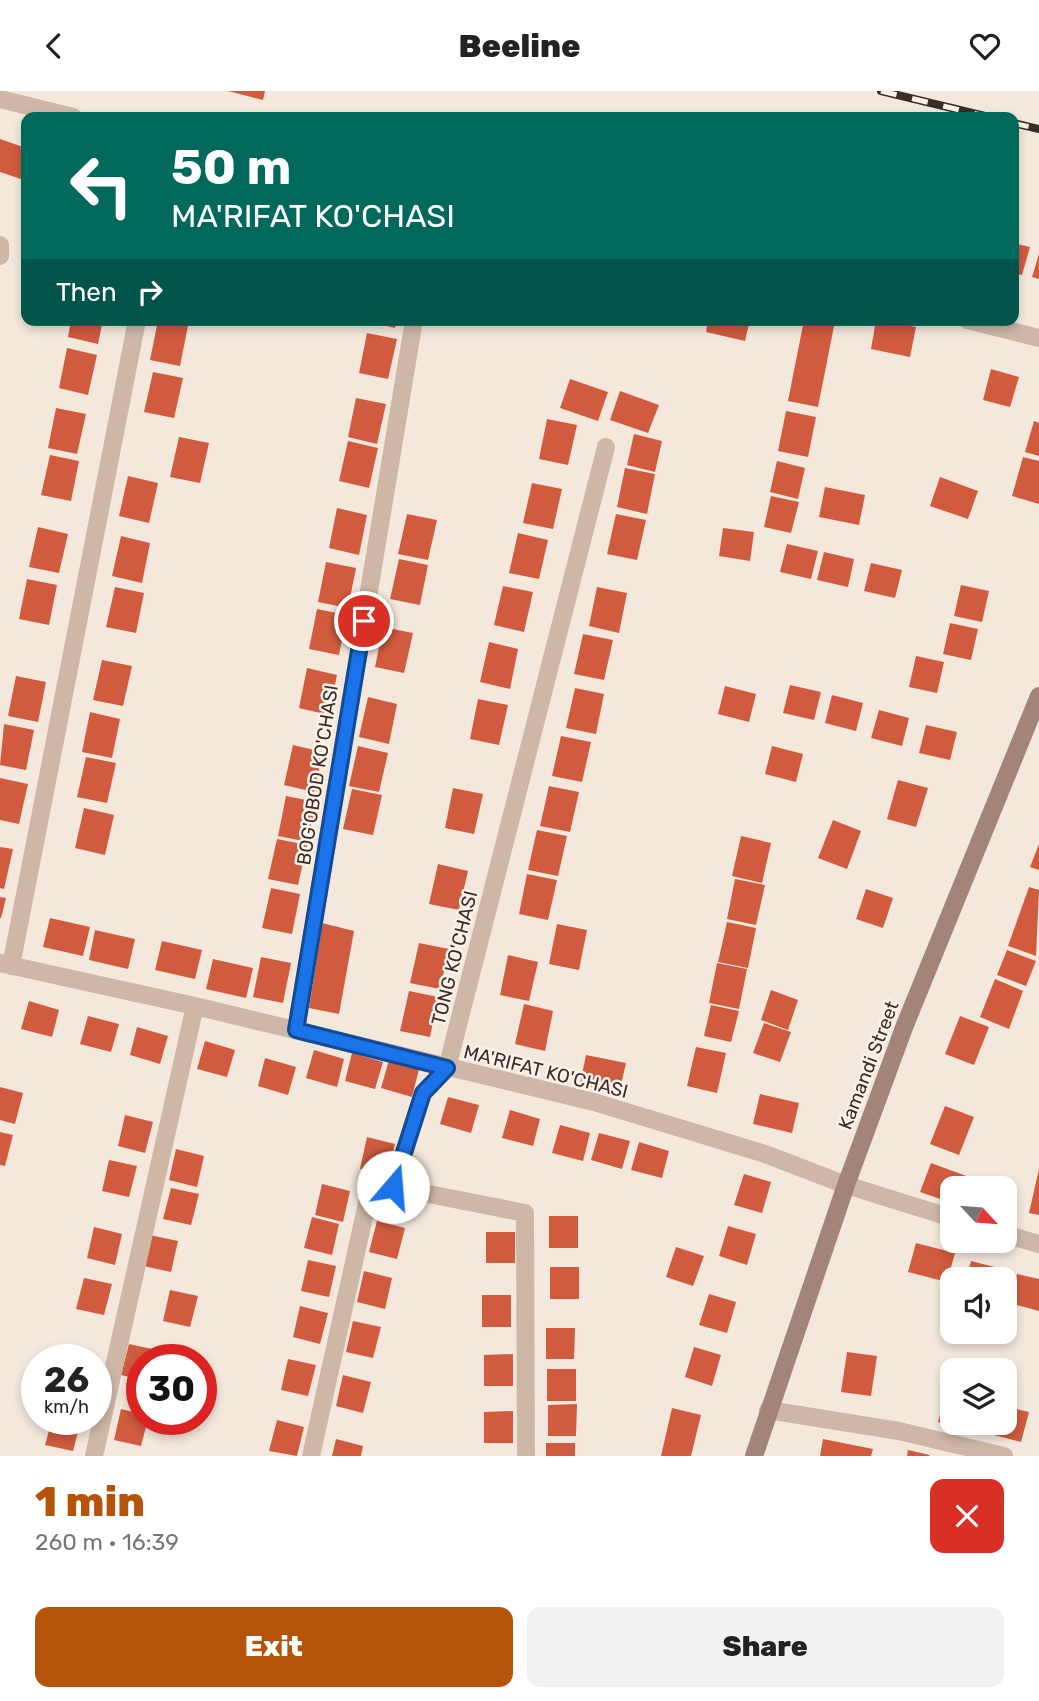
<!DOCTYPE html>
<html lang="en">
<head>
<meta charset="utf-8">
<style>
	:root { --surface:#fff; --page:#f2f2f2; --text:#222; --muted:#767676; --accent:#b45309 }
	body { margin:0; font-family:Rubik,sans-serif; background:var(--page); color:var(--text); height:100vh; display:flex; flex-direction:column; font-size:26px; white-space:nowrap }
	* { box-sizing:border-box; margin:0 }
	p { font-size:23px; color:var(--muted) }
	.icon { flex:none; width:38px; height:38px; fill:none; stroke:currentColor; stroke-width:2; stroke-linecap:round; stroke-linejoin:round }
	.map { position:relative; height:1365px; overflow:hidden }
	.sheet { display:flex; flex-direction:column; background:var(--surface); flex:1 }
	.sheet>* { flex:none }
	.hud { position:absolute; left:21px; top:21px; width:998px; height:214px; border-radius:14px; box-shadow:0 4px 10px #0003; background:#00695c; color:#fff; overflow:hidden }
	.needle { width:46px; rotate:116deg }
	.buttons { position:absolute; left:940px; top:1085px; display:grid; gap:14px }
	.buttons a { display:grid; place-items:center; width:77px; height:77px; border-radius:14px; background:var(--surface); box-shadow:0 4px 10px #0003; font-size:35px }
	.speed { position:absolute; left:21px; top:1253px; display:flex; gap:14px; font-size:35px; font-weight:700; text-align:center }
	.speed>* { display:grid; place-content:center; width:91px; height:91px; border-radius:50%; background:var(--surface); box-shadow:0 4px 10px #0003; line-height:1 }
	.speed small { font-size:18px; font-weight:400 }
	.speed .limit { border:10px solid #d22; background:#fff; color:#111 }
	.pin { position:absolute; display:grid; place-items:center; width:60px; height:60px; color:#fff; margin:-30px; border:4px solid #fff; border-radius:50%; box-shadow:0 2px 7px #0007 }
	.me { position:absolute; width:77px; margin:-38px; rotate:18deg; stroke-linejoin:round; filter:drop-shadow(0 0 5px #0008) }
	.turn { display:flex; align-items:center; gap:24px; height:147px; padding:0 35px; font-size:32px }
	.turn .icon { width:91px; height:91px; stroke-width:2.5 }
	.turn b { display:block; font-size:49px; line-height:60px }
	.then { display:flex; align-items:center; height:66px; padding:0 35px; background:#0003; gap:14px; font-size:26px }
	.round { display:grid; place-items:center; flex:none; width:74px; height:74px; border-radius:14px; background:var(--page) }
	.head { display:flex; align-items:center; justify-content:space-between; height:119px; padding:0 35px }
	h1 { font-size:42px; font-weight:800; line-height:52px; color:var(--accent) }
	.action { display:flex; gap:14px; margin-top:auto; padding:14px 35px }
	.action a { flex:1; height:80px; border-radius:14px; background:var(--accent); color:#fff; font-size:28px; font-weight:800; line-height:80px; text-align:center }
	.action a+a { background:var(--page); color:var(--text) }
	header { display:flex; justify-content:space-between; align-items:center; height:91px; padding:0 35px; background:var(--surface); font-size:32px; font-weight:800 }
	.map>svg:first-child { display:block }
	.building { fill:#d05b3f }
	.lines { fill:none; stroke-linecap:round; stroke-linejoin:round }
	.street { stroke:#ceb7a7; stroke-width:18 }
	.secondary { stroke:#a28578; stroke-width:18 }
	.rail-casing { stroke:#3a2d28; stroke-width:8 }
	.rail { stroke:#fbf2ea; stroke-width:5; stroke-dasharray:16; stroke-linecap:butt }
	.route-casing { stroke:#114b97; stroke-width:18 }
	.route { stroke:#1a73e8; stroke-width:12 }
	.labels { text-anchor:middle; stroke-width:5; stroke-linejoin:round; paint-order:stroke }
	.street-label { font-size:19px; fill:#3a2d28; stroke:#fbf2ea }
</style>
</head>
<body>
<header><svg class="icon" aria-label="back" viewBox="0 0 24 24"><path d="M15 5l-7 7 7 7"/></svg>Beeline<svg class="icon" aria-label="heart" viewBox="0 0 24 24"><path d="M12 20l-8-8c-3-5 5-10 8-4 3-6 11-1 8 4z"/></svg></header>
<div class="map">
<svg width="1039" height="1365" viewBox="0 0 1039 1365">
	<rect width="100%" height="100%" fill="#f4e8dc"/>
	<path class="building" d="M228,0H265L263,9Z
		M0,48L26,57V72L21,88L0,81Z
		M1013,152L1030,156L1022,184L1013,182Z
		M1039,163V188L1032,186Z
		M71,229H103L98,253L68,246Z
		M158,229L188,235L180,275L150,269Z
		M362,229H396L395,237Z
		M708,229H750L745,250L706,241Z
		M804,229L834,235L818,316L788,310Z
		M876,229L916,236L910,266L871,258Z
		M367,242L397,248L388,288L359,282Z
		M67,257L97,264L88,304L59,297Z
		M991,278L1019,286L1010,316L983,309Z
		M153,281L183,287L174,327L144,321Z
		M570,288L608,301L598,330L560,317Z
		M620,300L659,314L648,342L610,329Z
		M356,307L386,313L377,353L348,346Z
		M56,317L86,323L77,363L48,357Z
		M786,320L816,326L808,366L778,360Z
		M547,328L577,334L568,374L539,368Z
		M1034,330L1039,332V365L1025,361Z
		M634,343L662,350L655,381L627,374Z
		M179,346L209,352L200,392L170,386Z
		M348,350L378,357L369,397L339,390Z
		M50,364L79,370L71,410L41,404Z
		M1023,366L1039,370V413L1012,405Z
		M777,370L805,377L798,408L770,401Z
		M625,377L655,383L647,423L617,416Z
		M128,385L158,392L149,432L119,425Z
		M940,386L978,400L968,428L930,415Z
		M532,392L562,398L553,438L523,432Z
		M825,396L865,404L859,434L819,426Z
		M771,405L799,411L791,442L764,436Z
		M337,417L367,424L359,464L329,457Z
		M407,423L437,429L428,469L398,463Z
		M616,423L646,429L637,469L607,463Z
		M38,436L68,443L59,482L29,476Z
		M723,437L754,441L750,470L719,465Z
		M518,442L548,449L539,488L509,482Z
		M121,445L150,452L142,492L112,485Z
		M787,453L818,460L811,488L780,481Z
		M824,461L854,468L848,496L817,489Z
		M399,468L428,474L420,514L390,508Z
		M326,471L356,477L348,517L318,511Z
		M871,472L902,479L895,507L864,500Z
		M27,488L57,494L49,534L19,528Z
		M961,494L989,500L982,531L954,525Z
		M503,495L533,501L524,541L494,534Z
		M115,496L144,502L136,542L106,536Z
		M597,496L627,502L619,542L589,535Z
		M317,518L347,524L339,564L309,558Z
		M950,532L978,538L971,569L943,563Z
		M383,536L413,542L404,582L375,576Z
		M583,543L613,549L604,589L574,583Z
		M489,551L518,558L510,598L480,591Z
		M916,565L944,571L937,602L909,596Z
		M102,569L132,575L123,615L93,609Z
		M307,577L337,584L329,624L299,617Z
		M16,585L46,591L38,631L8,625Z
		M790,594L821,601L814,629L783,622Z
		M725,595L756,603L749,631L718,623Z
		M575,597L604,603L596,643L566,637Z
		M832,604L863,612L856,640L825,632Z
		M368,606L397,613L389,653L359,646Z
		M478,608L508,614L499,654L470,648Z
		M879,619L909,627L902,655L871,647Z
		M90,621L120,628L112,667L82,661Z
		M4,633L34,639L26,679L0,674Z
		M926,634L957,641L950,669L919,662Z
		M561,645L591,651L582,691L552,685Z
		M293,654L323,661L314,701L284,694Z
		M358,655L388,662L379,701L349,695Z
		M772,655L803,663L796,691L765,683Z
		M86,666L116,672L107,712L77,706Z
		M0,687L28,693L19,733L0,729Z
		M898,689L928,697L916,736L887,728Z
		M549,695L579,701L570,741L540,735Z
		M453,697L483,703L474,743L445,737Z
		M352,698L382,704L373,744L343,738Z
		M286,705L316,711L308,751L278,745Z
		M84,717L114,724L105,764L75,757Z
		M833,729L861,740L847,778L818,767Z
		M537,739L567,745L558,785L528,779Z
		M741,745L771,752L762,792L732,785Z
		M277,748L307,754L298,794L268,788Z
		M1039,753V779L1030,776Z
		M0,756L13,758L4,798L0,797Z
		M438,773L468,780L459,819L429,813Z
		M527,783L557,789L548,829L519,823Z
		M735,788L765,794L756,834L727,828Z
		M1029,796L1039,799L1036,865L1008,855Z
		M271,797L300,803L292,843L262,837Z
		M866,798L893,807L883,837L856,828Z
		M0,806L6,807L1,827H0Z
		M50,827L90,836L83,865L43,856Z
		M727,831L756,837L748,877L718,871Z
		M322,832L354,840L339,923L309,917Z
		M557,833L587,839L579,879L549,873Z
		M95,839L135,848L128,878L89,869Z
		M162,850L202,859L195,888L155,879Z
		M419,852L449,858L440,898L410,892Z
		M1007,859L1036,870L1026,895L997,884Z
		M508,864L538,871L529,910L500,904Z
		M261,866L291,872L283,912L253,906Z
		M213,868L253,877L246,907L206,898Z
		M717,872L747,878L739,918L709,912Z
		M995,888L1023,900L1009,938L980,926Z
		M771,899L798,909L788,939L761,929Z
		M409,900L438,906L430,946L400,940Z
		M29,910L59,919L52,946L21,938Z
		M524,913L553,920L545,960L515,953Z
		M711,914L739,920L731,951L704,945Z
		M88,925L119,933L111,961L80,953Z
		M960,925L989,936L974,974L945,963Z
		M764,932L791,941L780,971L753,962Z
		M137,936L168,945L160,973L130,964Z
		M205,950L235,959L227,986L197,978Z
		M696,956L726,962L717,1002L687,995Z
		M314,959L344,968L337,996L306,987Z
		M352,962L383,971L375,998L345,990Z
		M586,964L626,972L619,1002L580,993Z
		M265,967L296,976L288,1004L258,995Z
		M389,969L419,978L412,1006L381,997Z
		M0,996L23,1002L15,1033L0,1029Z
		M760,1003L799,1012L792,1042L753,1033Z
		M448,1006L479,1014L471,1042L440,1033Z
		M945,1015L974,1026L959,1064L930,1053Z
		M510,1019L540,1028L533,1055L502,1047Z
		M125,1024L153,1031L145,1062L118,1055Z
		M560,1034L590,1042L583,1070L552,1062Z
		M0,1041L13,1044L5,1075L0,1074Z
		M599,1042L630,1050L622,1078L591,1069Z
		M367,1046L395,1053L387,1084L360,1078Z
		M639,1051L669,1060L662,1087L631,1079Z
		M176,1058L204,1065L197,1096L169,1089Z
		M109,1069L137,1075L129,1106L102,1100Z
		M931,1072L969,1086L965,1097H952V1112L920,1101Z
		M1039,1078V1124L1029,1122Z
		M744,1083L771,1091L762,1122L734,1114Z
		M322,1093L350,1100L343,1131L315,1124Z
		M171,1097L199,1103L191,1134L163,1128Z
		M549,1125H578V1157H549Z
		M312,1126L339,1133L332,1164L304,1157Z
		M377,1130L405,1137L397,1168L369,1161Z
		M728,1135L756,1143L747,1174L719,1165Z
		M94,1136L122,1143L115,1174L87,1167Z
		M486,1141H515V1172H486Z
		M150,1144L178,1150L171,1181L143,1175Z
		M916,1152L955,1162L947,1191L908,1181Z
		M676,1156L704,1165L693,1195L666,1186Z
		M308,1169L336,1175L329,1206L301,1200Z
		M971,1170L1010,1180L1005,1197L1004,1188H966Z
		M550,1176H579V1208H550Z
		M364,1180L392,1187L385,1218L357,1211Z
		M1017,1183L1039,1188V1220L1009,1212Z
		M84,1187L112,1193L104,1224L76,1218Z
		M170,1199L198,1205L190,1236L163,1230Z
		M709,1203L736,1211L727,1242L699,1234Z
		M482,1204H511V1236H482Z
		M300,1215L328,1222L320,1253L293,1246Z
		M353,1230L381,1236L373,1267L346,1261Z
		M546,1237H575L574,1268H546Z
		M129,1253L157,1259L154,1269H142V1289L121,1284Z
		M694,1256L721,1264L712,1295L685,1286Z
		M847,1261L877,1265L871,1305L841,1301Z
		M65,1262L91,1268V1269H64Z
		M513,1263V1295H484V1264Z
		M288,1268L316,1274L308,1305L281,1299Z
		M547,1278H576V1310H547Z
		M343,1284L371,1291L363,1322L336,1315Z
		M946,1302L952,1303V1332H980L978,1341L938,1331Z
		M577,1313L576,1345H548V1314Z
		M1004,1315L1029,1321L1021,1351L982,1341L984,1332H1004Z
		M672,1317L701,1324L691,1365H661Z
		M121,1318L142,1323V1328H148L141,1355L114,1349Z
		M513,1320V1352H484V1321Z
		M52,1328L81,1329L73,1360L45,1354Z
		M277,1329L304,1336L297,1365L269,1360Z
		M336,1348L363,1355L361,1365H332Z
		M823,1348L873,1358L871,1365H820Z
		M546,1352H575V1365H546Z
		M908,1359L930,1364L929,1365H907Z"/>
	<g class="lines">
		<path class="street" d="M0,8L73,26
			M0,154V165
			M967,229L1039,247
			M0,872L195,915L594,1011L765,1063L846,1094L952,1127
			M11,875L137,229
			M296,939L414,229
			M393,1096L525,1122L526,1365
			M1004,1143L1039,1153
			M768,1319L899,1340L1004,1365
			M94,1365L195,915
			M311,1365L368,1108L393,1096L423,1002L447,977L606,356"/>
		<path class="secondary" d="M754,1365L846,1094L905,934L1039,605"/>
		<defs>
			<path id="rail" d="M881,0L989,26
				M1013,32L1039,38"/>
		</defs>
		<use href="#rail" class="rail-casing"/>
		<use href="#rail" class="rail"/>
	</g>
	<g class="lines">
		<defs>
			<path id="route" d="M364,530L296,939L447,977L423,1002L393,1096"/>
		</defs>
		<use href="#route" class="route-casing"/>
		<use href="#route" class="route"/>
	</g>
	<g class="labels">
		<g class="street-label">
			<text transform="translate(317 684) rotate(-81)" y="7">BOG'OBOD KO'CHASI</text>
			<text transform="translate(454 867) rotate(-76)" y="7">TONG KO'CHASI</text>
			<text transform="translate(868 974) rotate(-69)" y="7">Kamandi Street</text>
			<text transform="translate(546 980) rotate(14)" y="7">MA'RIFAT KO'CHASI</text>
		</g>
	</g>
</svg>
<div class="buttons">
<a><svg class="needle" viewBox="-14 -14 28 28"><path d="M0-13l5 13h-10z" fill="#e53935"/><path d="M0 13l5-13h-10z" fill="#767676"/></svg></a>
<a><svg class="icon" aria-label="sound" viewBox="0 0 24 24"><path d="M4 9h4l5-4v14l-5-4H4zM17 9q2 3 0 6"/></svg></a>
<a><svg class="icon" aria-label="layers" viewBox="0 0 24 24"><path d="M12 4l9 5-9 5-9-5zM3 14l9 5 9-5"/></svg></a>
</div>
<div class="speed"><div>26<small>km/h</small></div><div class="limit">30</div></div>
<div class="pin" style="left:364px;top:530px;background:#d93025"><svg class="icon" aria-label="arrive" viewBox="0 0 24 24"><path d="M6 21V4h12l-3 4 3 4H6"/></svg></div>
<svg class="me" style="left:393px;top:1096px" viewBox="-20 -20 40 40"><circle r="19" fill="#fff"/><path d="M0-13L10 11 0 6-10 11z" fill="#1a73e8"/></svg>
<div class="hud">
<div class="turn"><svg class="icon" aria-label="left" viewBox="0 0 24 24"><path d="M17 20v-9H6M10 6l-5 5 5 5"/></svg><div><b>50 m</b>MA'RIFAT KO'CHASI</div></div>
<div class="then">Then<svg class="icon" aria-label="right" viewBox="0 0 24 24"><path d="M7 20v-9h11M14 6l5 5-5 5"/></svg></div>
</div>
</div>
<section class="sheet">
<div class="head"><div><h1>1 min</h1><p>260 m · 16:39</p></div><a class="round" style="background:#d93025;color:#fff"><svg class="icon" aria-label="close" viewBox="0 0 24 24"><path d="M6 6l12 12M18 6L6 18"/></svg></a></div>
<div class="action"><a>Exit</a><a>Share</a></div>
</section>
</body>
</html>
